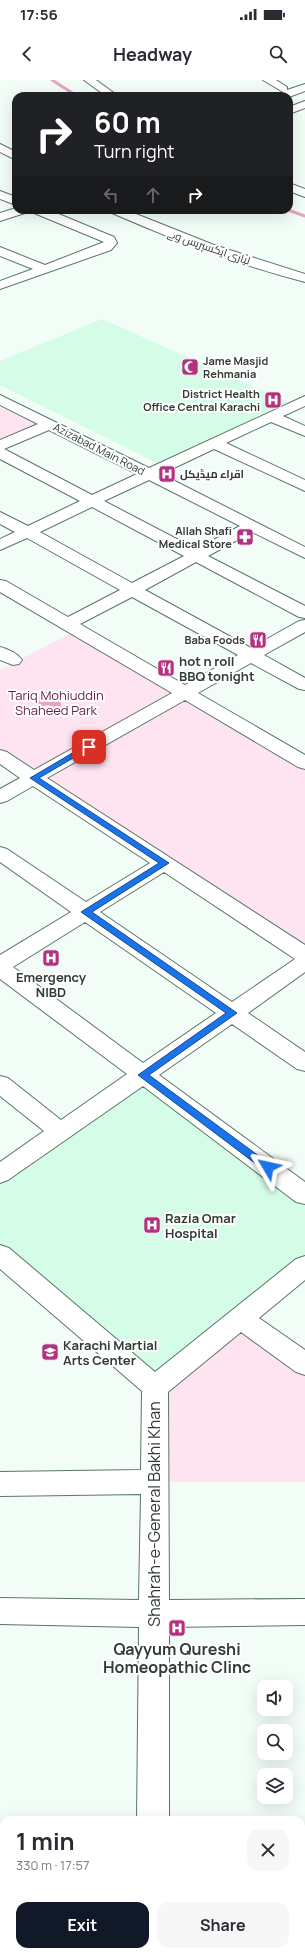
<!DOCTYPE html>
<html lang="en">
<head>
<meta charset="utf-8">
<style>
	:root { --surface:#fff; --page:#f7f7f7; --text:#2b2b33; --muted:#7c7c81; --accent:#111827 }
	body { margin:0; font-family:Manrope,Cairo,sans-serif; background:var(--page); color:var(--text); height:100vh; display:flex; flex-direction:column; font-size:15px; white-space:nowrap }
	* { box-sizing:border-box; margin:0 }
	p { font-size:13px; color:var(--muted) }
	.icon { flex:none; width:22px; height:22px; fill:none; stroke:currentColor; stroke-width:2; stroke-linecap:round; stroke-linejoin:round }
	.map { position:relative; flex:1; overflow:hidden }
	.side { position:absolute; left:0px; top:1736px; width:305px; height:140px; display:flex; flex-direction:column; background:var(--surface); border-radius:12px 12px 0 0; box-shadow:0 4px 16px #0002 }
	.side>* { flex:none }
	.guide { position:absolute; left:12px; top:12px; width:281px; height:122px; border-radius:12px; box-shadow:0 4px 16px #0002; background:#202124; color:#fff; overflow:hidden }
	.controls { position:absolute; left:257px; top:1600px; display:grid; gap:8px }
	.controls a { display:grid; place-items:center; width:36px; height:36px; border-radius:8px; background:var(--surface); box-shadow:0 4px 16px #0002; font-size:20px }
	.pin { position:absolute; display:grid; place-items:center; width:34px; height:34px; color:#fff; margin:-17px; border-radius:8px; box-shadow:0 2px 6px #0006 }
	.me { position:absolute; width:44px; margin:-22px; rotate:306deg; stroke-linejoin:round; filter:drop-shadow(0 0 3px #0008) }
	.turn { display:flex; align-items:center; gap:14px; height:84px; padding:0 16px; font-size:18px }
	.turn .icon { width:52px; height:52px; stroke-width:2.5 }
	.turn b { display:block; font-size:28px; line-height:34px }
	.lanes { display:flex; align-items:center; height:38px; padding:0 16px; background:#0003; justify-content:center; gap:20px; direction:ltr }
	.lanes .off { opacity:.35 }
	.round { display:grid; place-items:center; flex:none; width:42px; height:42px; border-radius:12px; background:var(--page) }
	.head { display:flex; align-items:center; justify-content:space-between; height:68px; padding:0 16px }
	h1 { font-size:24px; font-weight:700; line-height:30px }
	.action { display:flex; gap:8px; margin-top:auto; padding:8px 16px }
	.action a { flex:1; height:46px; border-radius:12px; background:var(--accent); color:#fff; font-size:16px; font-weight:700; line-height:46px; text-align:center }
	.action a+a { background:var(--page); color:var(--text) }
	.status { display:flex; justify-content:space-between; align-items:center; height:28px; padding:0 20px; background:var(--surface); direction:ltr }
	.status svg { height:11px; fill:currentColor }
	header { display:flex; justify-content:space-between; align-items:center; height:52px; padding:0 16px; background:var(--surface); font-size:18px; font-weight:700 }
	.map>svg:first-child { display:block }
	.built { fill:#d4fce6 }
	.green { fill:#fee3f0 }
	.water { fill:#e6a3c5 }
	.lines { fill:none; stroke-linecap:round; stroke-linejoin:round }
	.stream { stroke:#e6a3c5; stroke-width:3 }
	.minor-casing { stroke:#5a7668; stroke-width:2 }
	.highway-casing { stroke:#5a7668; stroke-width:2 }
	.minor { fill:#fff; fill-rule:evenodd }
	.highway { fill:#fff; fill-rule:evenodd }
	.route { fill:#1a73e8; stroke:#114b97 }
	.labels { text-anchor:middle; stroke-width:4; stroke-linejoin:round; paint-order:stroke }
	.far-street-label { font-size:11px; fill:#303c35; stroke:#fff }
	.far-poi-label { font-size:11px; font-weight:bold; fill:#303c35; stroke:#fff; text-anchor:end }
	.poi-label { font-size:13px; font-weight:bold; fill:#303c35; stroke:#fff; text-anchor:start }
	.park-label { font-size:13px; fill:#681b4a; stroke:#fff }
	.near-street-label { font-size:16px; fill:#303c35; stroke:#fff }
	.near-poi-label { font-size:16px; font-weight:bold; fill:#303c35; stroke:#fff }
</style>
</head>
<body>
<div class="status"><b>17:56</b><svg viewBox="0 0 49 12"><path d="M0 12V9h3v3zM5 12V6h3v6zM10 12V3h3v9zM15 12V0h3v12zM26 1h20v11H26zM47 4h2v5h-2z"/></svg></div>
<header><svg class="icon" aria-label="back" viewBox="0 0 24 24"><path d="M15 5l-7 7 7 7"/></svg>Headway<svg class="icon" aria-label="search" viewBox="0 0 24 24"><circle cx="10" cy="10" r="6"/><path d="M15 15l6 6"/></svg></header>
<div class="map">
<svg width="305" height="1876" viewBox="0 0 305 1876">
	<rect width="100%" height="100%" fill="#f1fdf6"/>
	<path class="built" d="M102,239L288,322L159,384L0,305V281Z
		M143,995L305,1115V1186L155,1307L0,1175V1094Z"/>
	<path class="green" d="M0,327L37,345L0,361Z
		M77,550L305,683V875L0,671V590Z
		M240,1238L305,1284V1402H154L155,1307Z"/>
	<path class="water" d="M42,612H57L63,614L60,619L61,626L58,628L48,625L37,627V623L39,622L36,616Z"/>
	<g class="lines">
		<path class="stream" d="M52,0L77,16
			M288,130L305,136"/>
		<defs>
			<path id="minor" d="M263,0H276L287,7V10L305,4V11L289,17V16H278L283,12Z
				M305,21V28L289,34V27Z
				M0,111L16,117V125L0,119Z
				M16,128V130H27L25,133L0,141V133Z
				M32,130H49L114,157L117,163L111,170L0,209V201L33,189L0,176V167L45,185L104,162L34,133Z
				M0,315L149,388L305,316V326L283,336L305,346V356L271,342L226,363L305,400V411L214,369L161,394L305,467V478L252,452L208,476L305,526V538L299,537L196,482L145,510L251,568L299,541L305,540V552L264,575L305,598V610L299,609L251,583L198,613L305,675V689L298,687L185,620L47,698L305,865V892L248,933L305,972V991L297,989L232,944L159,995L305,1102V1124L296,1122L143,1006L8,1100L0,1103V1082L44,1051L0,1016V996L8,998L61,1040L127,994L0,899V875L71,832L0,782V767L7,769L86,822L150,783L33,706L7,721L0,723V709L20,698L0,684V670L7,672L34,690L172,613L0,512V500L6,501L68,537L120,510L27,458L0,470V459L15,452L0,444V432L28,446L80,421L0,379V360L38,344L0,325ZM49,350L137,394L92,415L4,369ZM149,400L240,446L196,469L104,421ZM92,427L184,476L132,503L40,452ZM132,517L238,575L185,605L80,544ZM164,792L295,879L232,922L100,832ZM85,842L216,933L143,983L13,887Z
				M0,567C8,569 17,573 22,580L19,584L13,585L0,580Z
				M0,1165L9,1168L155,1292L296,1179L305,1176V1200L259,1238L305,1270V1295L296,1292L241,1252L168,1312L169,1520L305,1519V1545L169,1547V1740H137L139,1547L0,1544V1518L139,1520L141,1414L0,1416V1392L141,1390L142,1311L0,1189Z
				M0,1808H4V1840H0Z
				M301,1810H305V1842H301Z
				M136,1872H170V1876H136Z"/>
			<path id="highway" d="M84,0H96L118,16H106Z
				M0,64L16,72V80L0,72Z
				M289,103L305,109V117L289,111Z
				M110,130H126L214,165L305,194V202C239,185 174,160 112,133Z"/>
		</defs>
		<use href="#minor" class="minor-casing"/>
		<use href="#highway" class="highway-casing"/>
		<use href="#minor" class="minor"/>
		<use href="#highway" class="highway"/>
	</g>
	<path class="route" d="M86,665L92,667L39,698L169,783L92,832L237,933L149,995L271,1085L272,1087L271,1090H264L138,995L226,933L81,832L159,783L30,698Z"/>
	<defs>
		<symbol id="mosque-square" viewBox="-11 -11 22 22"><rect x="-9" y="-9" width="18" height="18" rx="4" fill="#b13380" stroke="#fff"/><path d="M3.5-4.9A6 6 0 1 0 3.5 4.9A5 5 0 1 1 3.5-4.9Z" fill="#fff"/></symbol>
		<symbol id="hospital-square" viewBox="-11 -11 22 22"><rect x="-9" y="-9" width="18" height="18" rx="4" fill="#b13380" stroke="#fff"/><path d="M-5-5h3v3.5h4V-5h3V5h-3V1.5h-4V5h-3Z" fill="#fff"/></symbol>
		<symbol id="pharmacy-square" viewBox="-11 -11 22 22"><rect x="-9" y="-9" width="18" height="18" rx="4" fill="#b13380" stroke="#fff"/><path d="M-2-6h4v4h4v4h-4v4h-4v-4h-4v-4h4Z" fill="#fff"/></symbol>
		<symbol id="restaurant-square" viewBox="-11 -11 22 22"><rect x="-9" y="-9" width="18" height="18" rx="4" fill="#b13380" stroke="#fff"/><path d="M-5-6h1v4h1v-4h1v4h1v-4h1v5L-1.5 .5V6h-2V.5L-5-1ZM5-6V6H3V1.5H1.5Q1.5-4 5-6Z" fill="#fff"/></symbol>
		<symbol id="school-square" viewBox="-11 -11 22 22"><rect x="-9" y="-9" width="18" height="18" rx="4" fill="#b13380" stroke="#fff"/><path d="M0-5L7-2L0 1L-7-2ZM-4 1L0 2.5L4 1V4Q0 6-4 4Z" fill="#fff"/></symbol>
	</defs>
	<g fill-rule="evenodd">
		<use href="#mosque-square" x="180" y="277" width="20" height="20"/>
		<use href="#hospital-square" x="263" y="310" width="20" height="20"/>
		<use href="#hospital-square" x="157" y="384" width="20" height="20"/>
		<use href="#pharmacy-square" x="235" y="447" width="20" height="20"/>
		<use href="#restaurant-square" x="248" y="550" width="20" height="20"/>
		<use href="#restaurant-square" x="156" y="578" width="20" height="20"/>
		<use href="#hospital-square" x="41" y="868" width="20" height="20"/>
		<use href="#hospital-square" x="142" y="1135" width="20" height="20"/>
		<use href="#school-square" x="40" y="1262" width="20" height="20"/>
		<use href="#hospital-square" x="167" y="1538" width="20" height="20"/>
	</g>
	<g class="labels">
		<g class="far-street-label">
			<text transform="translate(209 167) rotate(19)" y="4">لیاری ایکسپریس وے</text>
			<text transform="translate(99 369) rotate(27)" y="4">Azizabad Main Road</text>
		</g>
		<g class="far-poi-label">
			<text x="203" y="285" text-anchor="start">Jame Masjid<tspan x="203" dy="13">Rehmania</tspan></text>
			<text x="260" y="318">District Health<tspan x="260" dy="13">Office Central Karachi</tspan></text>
			<text x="180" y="398" text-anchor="start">اقراء میڈیکل</text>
			<text x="232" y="455">Allah Shafi<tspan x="232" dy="13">Medical Store</tspan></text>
			<text x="245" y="564">Baba Foods</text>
		</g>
		<g class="poi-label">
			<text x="179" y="586">hot n roll<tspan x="179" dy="15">BBQ tonight</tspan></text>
			<text x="51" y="902" text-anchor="middle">Emergency<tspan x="51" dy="15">NIBD</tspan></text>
			<text x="165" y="1143">Razia Omar<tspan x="165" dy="15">Hospital</tspan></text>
			<text x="63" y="1270">Karachi Martial<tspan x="63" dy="15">Arts Center</tspan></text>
		</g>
		<g class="park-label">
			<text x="56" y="620">Tariq Mohiuddin<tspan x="56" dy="15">Shaheed Park</tspan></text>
		</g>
		<g class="near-street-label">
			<text transform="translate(154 1434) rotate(-90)" y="6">Shahrah-e-General Bakhi Khan</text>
		</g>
		<g class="near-poi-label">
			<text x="177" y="1575">Qayyum Qureshi<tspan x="177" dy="18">Homeopathic Clinc</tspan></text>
		</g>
	</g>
</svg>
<div class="controls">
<a><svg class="icon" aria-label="sound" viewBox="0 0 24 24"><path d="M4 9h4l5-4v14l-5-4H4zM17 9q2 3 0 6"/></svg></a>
<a><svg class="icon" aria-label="search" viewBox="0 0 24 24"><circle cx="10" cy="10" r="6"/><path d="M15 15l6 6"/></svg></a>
<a><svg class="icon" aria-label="layers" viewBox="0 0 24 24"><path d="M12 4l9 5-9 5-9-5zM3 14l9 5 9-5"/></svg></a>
</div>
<div class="pin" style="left:89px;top:667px;background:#d93025"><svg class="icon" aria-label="arrive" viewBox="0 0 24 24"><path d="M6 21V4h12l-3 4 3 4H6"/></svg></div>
<svg class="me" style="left:268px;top:1087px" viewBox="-20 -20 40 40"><path d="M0-17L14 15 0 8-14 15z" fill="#1a73e8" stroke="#fff" stroke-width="4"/></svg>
<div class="guide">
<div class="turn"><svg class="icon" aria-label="right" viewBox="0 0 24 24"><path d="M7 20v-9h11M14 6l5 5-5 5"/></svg><div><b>60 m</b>Turn right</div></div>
<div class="lanes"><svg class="icon off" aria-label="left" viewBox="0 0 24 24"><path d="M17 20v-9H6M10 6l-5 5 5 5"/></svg><svg class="icon off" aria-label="ahead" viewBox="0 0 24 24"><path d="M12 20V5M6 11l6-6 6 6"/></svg><svg class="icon" aria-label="right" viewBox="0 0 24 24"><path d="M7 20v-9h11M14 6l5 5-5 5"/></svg></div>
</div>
<section class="side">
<div class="head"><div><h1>1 min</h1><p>330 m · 17:57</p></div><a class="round"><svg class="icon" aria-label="close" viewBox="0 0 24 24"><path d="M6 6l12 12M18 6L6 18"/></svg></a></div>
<div class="action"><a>Exit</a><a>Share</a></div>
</section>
</div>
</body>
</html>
